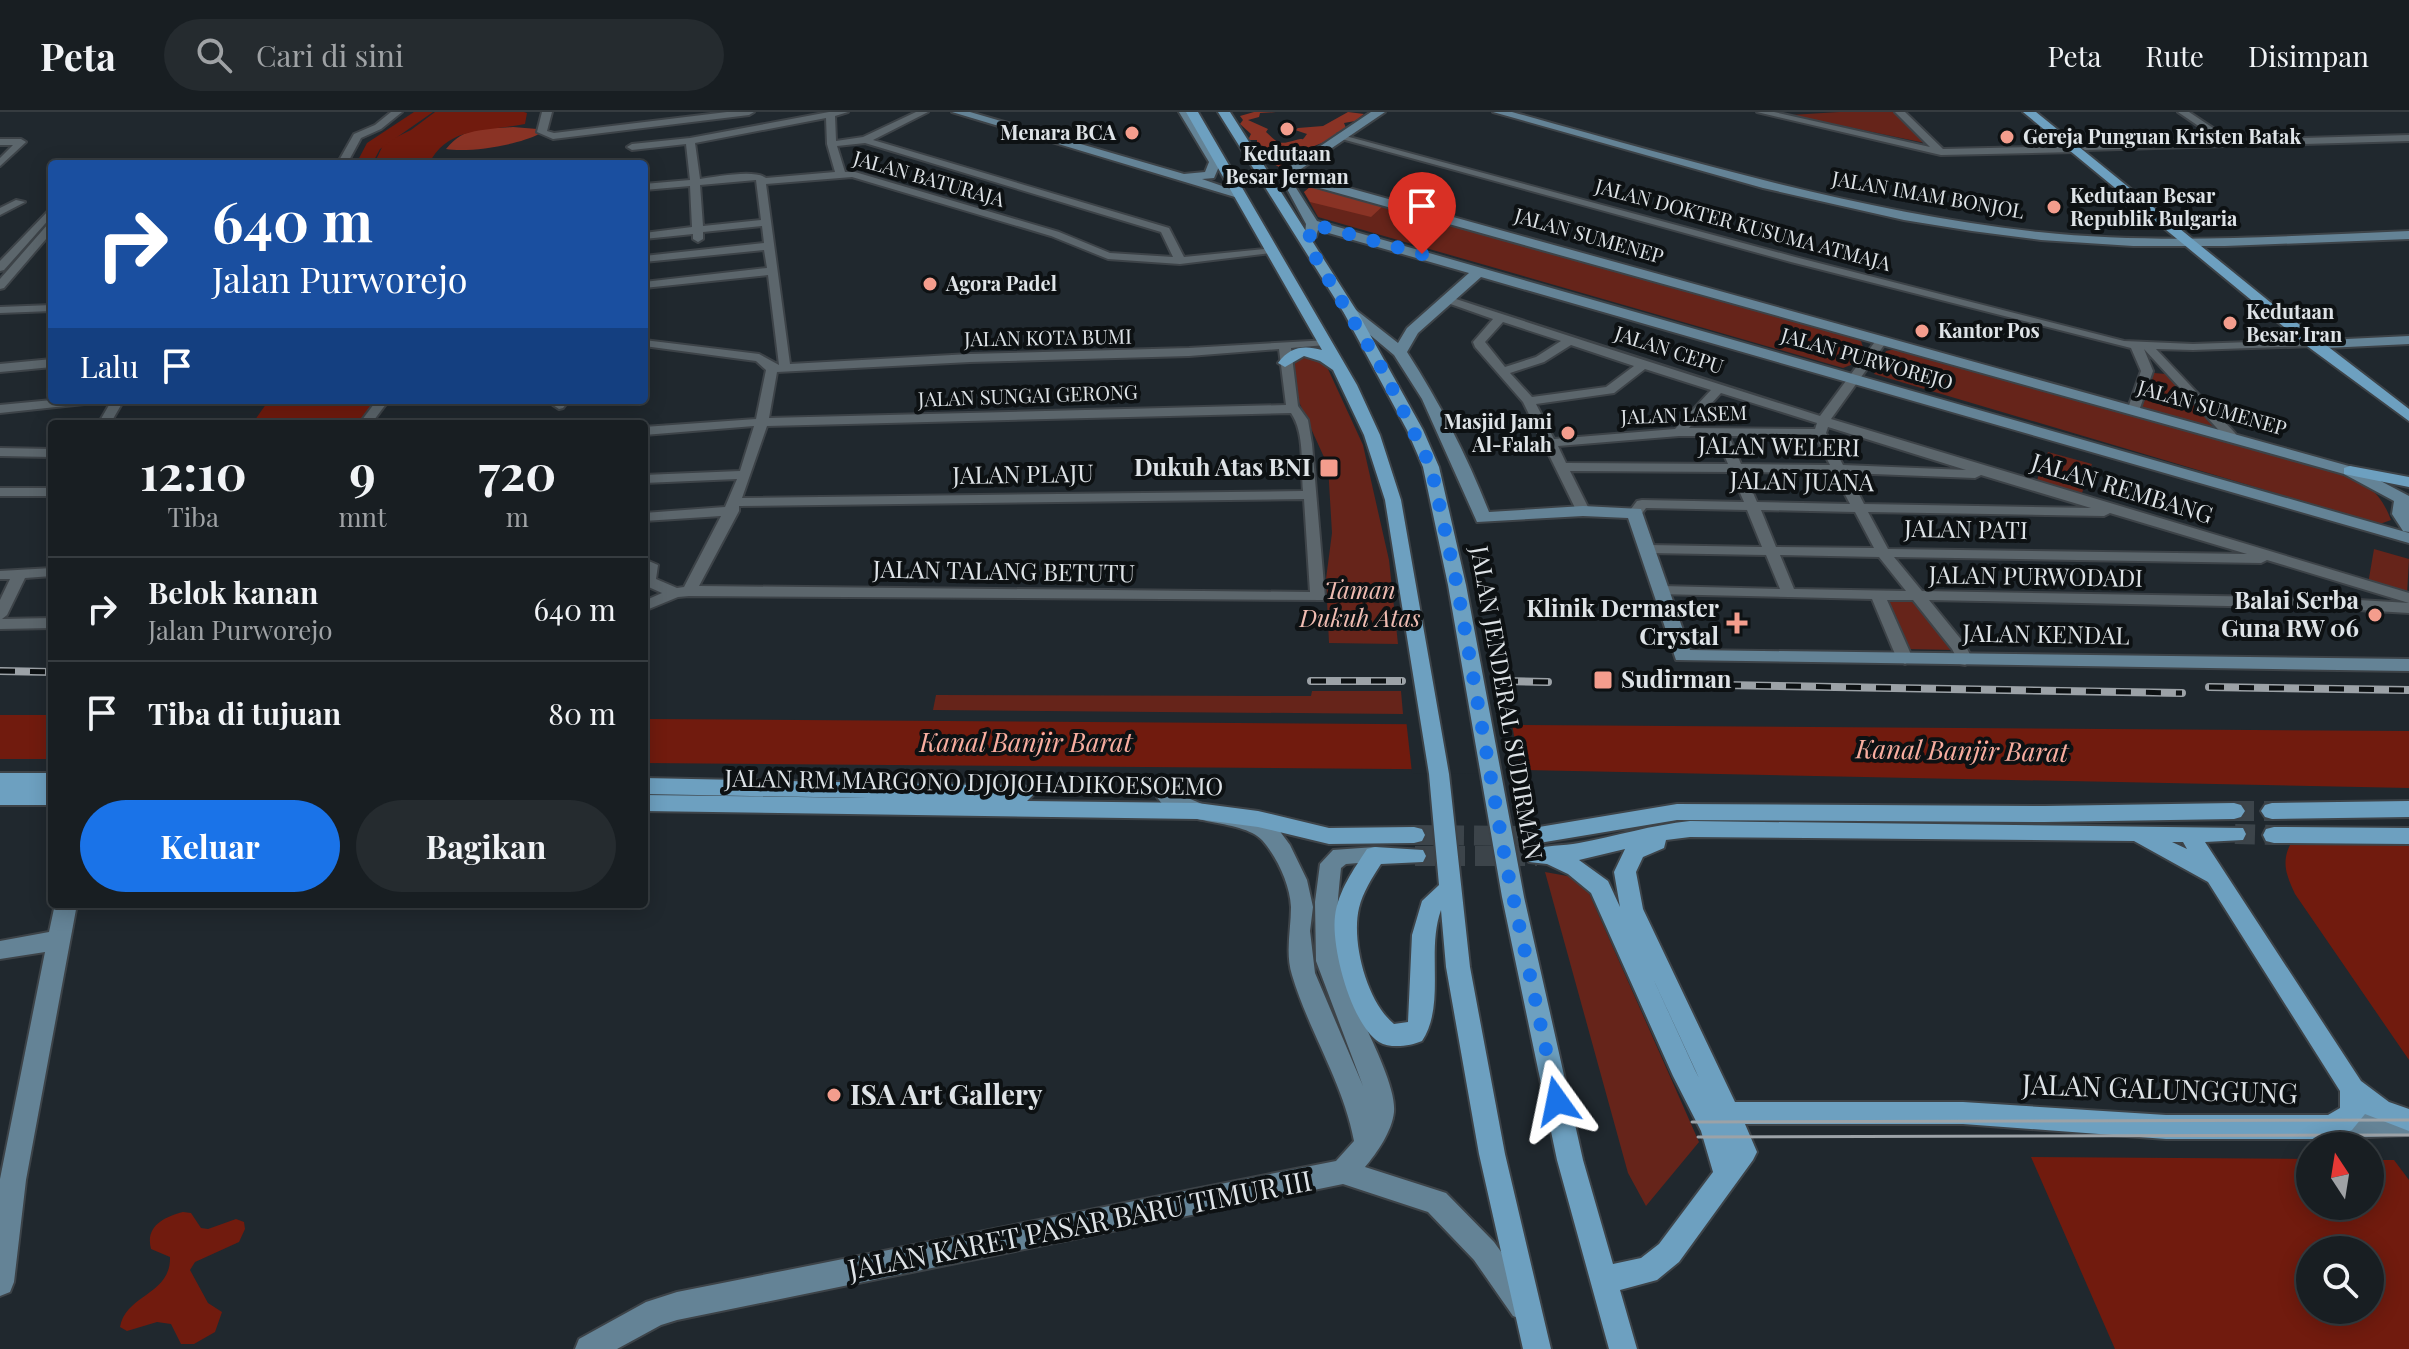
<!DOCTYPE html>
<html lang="id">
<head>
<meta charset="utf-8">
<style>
	:root { --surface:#181e22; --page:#252b2f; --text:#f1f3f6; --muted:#9fa2a5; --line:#363c40; --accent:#1a73e8 }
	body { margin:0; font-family:"Playfair Display",serif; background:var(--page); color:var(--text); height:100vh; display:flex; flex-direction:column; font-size:30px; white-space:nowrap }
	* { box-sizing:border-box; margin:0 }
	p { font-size:26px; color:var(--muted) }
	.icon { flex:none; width:44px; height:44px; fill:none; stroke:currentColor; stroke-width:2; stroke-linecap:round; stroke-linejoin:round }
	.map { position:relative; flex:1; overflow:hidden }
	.details { position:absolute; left:48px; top:308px; width:600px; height:488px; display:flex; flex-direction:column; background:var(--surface); border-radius:8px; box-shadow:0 4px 20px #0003,0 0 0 2px var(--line) }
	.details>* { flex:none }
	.guide { position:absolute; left:48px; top:48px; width:600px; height:244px; border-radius:8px; box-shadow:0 4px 20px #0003,0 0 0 2px var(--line); background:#1a4fa0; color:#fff; overflow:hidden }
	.needle { width:52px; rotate:348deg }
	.buttons { position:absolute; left:2296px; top:1020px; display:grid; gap:16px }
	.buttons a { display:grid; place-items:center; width:88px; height:88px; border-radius:50%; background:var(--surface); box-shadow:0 4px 20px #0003,0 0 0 2px var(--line); font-size:40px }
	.pin { position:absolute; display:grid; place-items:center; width:68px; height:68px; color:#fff; margin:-82px -34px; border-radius:50% 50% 50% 0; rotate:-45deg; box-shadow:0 0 8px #0007 }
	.pin .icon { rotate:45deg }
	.me { position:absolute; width:88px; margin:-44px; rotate:348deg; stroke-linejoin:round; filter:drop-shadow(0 0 6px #0008) }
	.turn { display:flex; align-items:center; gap:28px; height:168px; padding:0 32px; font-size:36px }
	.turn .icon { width:104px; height:104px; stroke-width:2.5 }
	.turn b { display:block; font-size:56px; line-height:68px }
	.then { display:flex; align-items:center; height:76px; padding:0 32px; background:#0003; gap:16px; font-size:30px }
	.eta { display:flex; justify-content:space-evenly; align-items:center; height:136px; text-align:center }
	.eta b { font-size:48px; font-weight:700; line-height:56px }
	.cta { display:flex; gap:16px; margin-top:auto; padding:16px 32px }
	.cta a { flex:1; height:92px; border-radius:48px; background:var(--accent); color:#fff; font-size:32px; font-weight:700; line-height:92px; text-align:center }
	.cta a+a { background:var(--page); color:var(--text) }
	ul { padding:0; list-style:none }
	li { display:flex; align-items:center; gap:24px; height:104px; padding:0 32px; border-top:2px solid var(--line) }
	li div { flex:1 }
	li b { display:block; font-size:30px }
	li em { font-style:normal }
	header { display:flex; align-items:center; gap:48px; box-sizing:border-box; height:112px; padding:0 40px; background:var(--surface); border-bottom:2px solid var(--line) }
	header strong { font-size:38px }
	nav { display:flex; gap:44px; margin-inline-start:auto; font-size:28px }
	.search { width:560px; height:72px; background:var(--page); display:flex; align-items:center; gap:20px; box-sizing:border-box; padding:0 28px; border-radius:44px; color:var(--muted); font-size:30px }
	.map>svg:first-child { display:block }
	.green { fill:#66241a }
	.forest { fill:#8a3325 }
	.water { fill:#711b0e; fill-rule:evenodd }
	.pier { fill:#20282e }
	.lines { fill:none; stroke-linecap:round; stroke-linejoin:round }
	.river { fill:#711b0e; fill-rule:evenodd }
	.primary-tunnel { stroke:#3c444a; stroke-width:20; stroke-dasharray:20 10; stroke-linecap:butt }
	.street-casing { stroke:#3d4348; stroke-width:4 }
	.secondary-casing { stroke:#3d4348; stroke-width:4 }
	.primary-casing { stroke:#3d4348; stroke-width:4 }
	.street { fill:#5c666c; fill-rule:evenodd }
	.secondary { fill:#648396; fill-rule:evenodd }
	.primary { fill:#6da0c0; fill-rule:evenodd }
	.tram { stroke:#9ca2a7; stroke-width:3 }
	.rail-casing { stroke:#9ca2a7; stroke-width:8 }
	.rail { stroke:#0d1113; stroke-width:5; stroke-dasharray:15; stroke-linecap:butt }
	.route { stroke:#1a73e8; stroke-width:14; stroke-dasharray:0 25.2 }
	.poi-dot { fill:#f49d8d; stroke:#0d1113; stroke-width:3 }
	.labels { text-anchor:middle; stroke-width:8; stroke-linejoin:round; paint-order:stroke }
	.far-poi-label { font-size:20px; font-weight:bold; fill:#dee3e7; stroke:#0d1113; text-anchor:start }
	.far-street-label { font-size:20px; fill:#dee3e7; stroke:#0d1113 }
	.street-label { font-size:24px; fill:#dee3e7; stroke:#0d1113 }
	.poi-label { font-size:24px; font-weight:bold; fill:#dee3e7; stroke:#0d1113; text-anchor:end }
	.park-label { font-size:24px; font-style:italic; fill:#efbcb2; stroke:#0d1113 }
	.water-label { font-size:26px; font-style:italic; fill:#f9aea0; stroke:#0d1113 }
	.near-street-label { font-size:28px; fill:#dee3e7; stroke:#0d1113 }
	.near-poi-label { font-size:28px; font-weight:bold; fill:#dee3e7; stroke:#0d1113; text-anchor:start }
</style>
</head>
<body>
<header>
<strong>Peta</strong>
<div class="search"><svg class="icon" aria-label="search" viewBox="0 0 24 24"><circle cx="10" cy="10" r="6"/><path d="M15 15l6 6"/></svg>Cari di sini</div>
<nav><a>Peta</a><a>Rute</a><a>Disimpan</a></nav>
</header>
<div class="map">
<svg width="2409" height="1237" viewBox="0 0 2409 1237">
	<rect width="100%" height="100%" fill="#20282e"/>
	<path class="green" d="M1839,0H1903L1939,34L1791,3Z
		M1310,75L1860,226L1863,235L1856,251L1843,256L1318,105L1304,80Z
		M1896,237L2341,358C2367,371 2381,381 2391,408L2380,412L1874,262L1886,239Z
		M1311,244L1320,247L1328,257L1363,333L1389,448L1398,532L1329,531L1326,467L1332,421L1328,354L1294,279L1295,249Z
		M2154,261L2166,262L2218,317L2142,295Z
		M2048,340L2092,352L2082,381L2037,368Z
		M2374,437L2409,447L2407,483L2368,472Z
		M1883,487L1917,488L1954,538L1906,537Z
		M1312,579H1401L1403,602L933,598L936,583L1311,584Z
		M1545,760L1573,765L1589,781L1699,1030L1646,1094L1628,1061Z"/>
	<path class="forest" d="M1254,0H1276L1260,1L1259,5L1248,8L1268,17L1266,20C1279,32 1279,33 1296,28C1306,25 1300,31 1307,22L1295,18L1298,16L1323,14L1348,0L1364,2L1355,9L1344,11L1346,16L1337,25L1299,40V47L1281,56L1257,43V37L1266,35L1257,32V28H1248L1251,22L1240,12L1243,8L1240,4Z
		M513,15L537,17L539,22C518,33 470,41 446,37C466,13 485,17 513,15Z
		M1310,75H1320L1384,93L1371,105L1310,90L1304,80Z"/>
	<path class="water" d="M435,0H524L527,1L525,12C489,20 448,13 429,52H374L384,31L411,18Z
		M269,288H379L363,312H252Z
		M0,603H52V647H0Z
		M644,607L2409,619V676L1521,658L644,651Z
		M2290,733H2409V948L2295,782C2287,765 2281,751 2290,733Z
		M2031,1045L2310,1047V1094H2370V1048H2394L2409,1068V1237H2115ZM2310,1138H2370V1198H2310Z
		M183,1100L191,1101L201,1116L208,1117L236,1107L244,1110L245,1117L239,1130L195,1150L190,1158L208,1191L222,1200L215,1220L194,1232H181L171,1212L157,1210L127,1219L120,1215C126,1182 171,1183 170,1145L151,1137C145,1114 164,1105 183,1100Z"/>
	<path class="pier" d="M1406,607H1511L1521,662L1412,661Z"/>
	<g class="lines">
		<path class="river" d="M414,0H433L380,37L372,52H356L367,31Z"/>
		<path class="primary-tunnel" d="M2234,699H2272
			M2235,722L2274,723
			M1414,723L1533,724
			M1415,744H1537"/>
		<defs>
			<path id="street" d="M391,0H402L381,17L361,26L347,52H337L354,22L375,13Z
				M542,0H552L547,19L554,21L727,0H754L749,3L553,27L537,20Z
				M829,0H848L835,4L836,29L863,25L916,0H928L873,28L1169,116L1184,145L1275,136V140L1271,141L1180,152L1108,147L1051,124L852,65L766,72L790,252L970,242L1189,236L1329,228L1331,230L1325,233L1291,236L1298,294L1308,308L1312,332L1325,485L1323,488L689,484L678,485L644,499V489L662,481L644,473V447L658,453L656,467L677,476L684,475L721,404L644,409V401L725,395L737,367L644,371V363L740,359L754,314L644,323V315L756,307L766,258L756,249L644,234V228L759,242L779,253L768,163L644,176V170L767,156L764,138L644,150V144L764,131L762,114L703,120V127L698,130L693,127V122L644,127V121L692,115L690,74L644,78V72L690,68L686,32L632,38L627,35L632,32L690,26ZM826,6L827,32L835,60L766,66C754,57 716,65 700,67L695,31ZM865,31L1161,120L1173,145L1110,141L1059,120L855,60H845L837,34ZM756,68L761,108L703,114L700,73ZM1279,237L1286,293L769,306L777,260L970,250L1189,244ZM1291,301C1305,321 1301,355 1303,379L742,386L767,314ZM1304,387L1310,480L699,474L739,399V394Z
				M1757,0H1774L1930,35L1895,0H1905L1943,37L2075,34L2080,37L2075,40L1941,43Z
				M2178,0H2189L2231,28L2409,23V29L2085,38L2080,35L2085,32L2219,28Z
				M1338,22L1799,146L2124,229L2193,232L2312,228L2318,231L2312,234L2193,238L2156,237L2235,321L2237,324L2231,328L2227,327L2144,237L2153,259L2140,296L2134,300L2128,296L2141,259L2131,236L1791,150L1338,26Z
				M0,27H21L26,30L0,54V46L13,33H0Z
				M16,88L25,90L0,103V96Z
				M52,95V104L4,158L0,159V149Z
				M52,111V120L4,176L0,177V167L48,112Z
				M1442,185H1450C1572,225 1695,265 1820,304L1877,227H1885L1887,229L1831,307L2409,481V491L2267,448L2261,451L1894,445L1922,479L2325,486L2409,491V501L2325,496L1929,488L1964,531L1973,548L1965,553L1960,552L1952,537L1913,488H1887L1913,547L1905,552L1897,547L1872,487L1657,482L1655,479L1657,476L1662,474L1780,477L1766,443L1649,441L1642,437L1649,433L1762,435L1747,398L1646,396L1640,404H1630L1628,401L1637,389L1642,388L1744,390L1731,360L1570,359L1590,399L1588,402H1578L1523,290L1475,235L1473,230L1493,207L1442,189ZM1503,210L1561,229L1536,245L1505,255L1485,230ZM1571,233L1634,254L1606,275L1532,285L1510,261L1544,250ZM1645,257L1711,278L1675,317L1554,327L1536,292L1614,281ZM1721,281L1817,311L1815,317L1689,316ZM1828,315L1966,358L1843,353L1826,321ZM1679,324H1716L1728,352L1566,351L1558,334ZM1729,324L1816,325L1830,353L1741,352ZM1744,360L1834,361L1850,392L1757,390ZM1848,361L1975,366L1981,363L2091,396L1864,392ZM1761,398L1855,400L1874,436L1776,435ZM1868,400L2104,404L2110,401L2247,442L1888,437ZM1780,443L1879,445L1906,479L1794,477Z
				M52,193V199L0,201V195Z
				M52,247V255L0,260V252Z
				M52,288H90L84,292L0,301V293Z
				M112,288H124L110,312H98Z
				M377,288H389L371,312H359Z
				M557,288H569L563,296L559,297L553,293Z
				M0,336L52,337V345L0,344Z
				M0,376H52V384H0Z
				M52,456V464L25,466L7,503L2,507L52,506V516L0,517V488L10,467H0V459Z"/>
			<path id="secondary" d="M952,0H970L1184,62L1205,60L1209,50L1179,0H1191L1221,50L1214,66L1202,67L1245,82L1235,85Z
				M1371,0H1385L1295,61L2356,356L2409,384V420L2403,419L2392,402L2394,389L2344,362L1291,68L1317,109L2409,421V431L1481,165L1418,221L1407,240C1440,291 1467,344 1489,400L1583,394L1641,397L1690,538L2409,547V559L1676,548L1628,406L1583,404L1477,410L1422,287L1394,243L1344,201L1346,198H1356L1398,231L1407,216L1469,161L1318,118L1316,125L1305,122L1306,112L1279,62Z
				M1493,0H1512C1686,48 1859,100 2039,120C2161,133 2286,124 2409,119V127L2225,134H2133L2041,128L1972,119L1904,108L1763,76Z
				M2409,224V232L2326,236L2319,232L2326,228Z
				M1167,677L1202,692L1258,705L1276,714L1290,733L1307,768L1313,795L1310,819L1315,861L1363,974L1316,849L1315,790L1320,752L1333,738L1375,735L1383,737L1386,743L1383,749L1346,752L1341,756C1338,785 1334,819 1340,849C1347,887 1397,965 1394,1000C1392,1019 1377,1041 1365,1055L1446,1081L1494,1130L1533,1184L1537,1194L1533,1204L1523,1208L1513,1204L1474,1148L1428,1100L1343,1072L677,1208L661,1213L617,1237H575L579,1227L646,1190L677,1180L1336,1049L1354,1029C1343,970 1309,920 1292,863C1285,840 1291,818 1291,795C1290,773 1277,745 1262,728C1242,706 1173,714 1157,685L1160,680Z
				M55,792H77L26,1068L14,1170L10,1180L0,1184V1067L45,840L0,847V829L49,820Z
				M2409,999V1023L2328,1027L2319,1023L2315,1015L2319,1007L2328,1003Z"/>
			<path id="primary" d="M1186,0H1198L1357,273L1380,323L1401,388L1449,662L1470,855L1505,1042L1551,1237H1523L1479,1042L1446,855L1441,798C1426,839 1446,893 1422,929C1410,934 1391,937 1379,930C1351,912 1331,835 1335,804C1338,779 1354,757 1367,737L1375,735L1423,738L1426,744L1423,750L1381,752C1372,766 1363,780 1359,796C1351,830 1367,890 1394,912L1408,910L1412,823L1422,789L1439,773L1429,662L1385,388L1364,323L1333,258L1320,249L1304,244L1285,255L1278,251C1290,235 1303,233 1322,238Z
				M1218,0H1230L1358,201L1423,318L1439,355L1466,473L1524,785L1583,1048L1613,1152L1641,1146L1659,1132L1713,1060L1701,1019L1673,964L1591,781L1568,762L1547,752L1529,750L1526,744L1529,738C1545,733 1563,734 1579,731C1616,724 1652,713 1690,709L2243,716L2246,722L2243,728L2205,730L2361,969L2389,990L2409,997V1019L2365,1002L2352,1018L2328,1027H2166L1963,1012H1745L1757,1040L1753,1048L1679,1150L1657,1168L1620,1178L1637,1237H1609L1557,1048L1502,785L1448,473L1423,355L1407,318L1344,201ZM1690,725L2134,729L2208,770L2340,979V996L2328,1003H2166L1963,990H1735L1643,797L1636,760L1643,745L1664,736L1666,728ZM2172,730H2183L2187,737ZM1625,737L1614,760L1620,795L1608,769L1579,748ZM1650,860L1699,966L1695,958Z
				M2023,0H2036L2270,190L2409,297V309L2307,234Z
				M2350,354L2409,365V375L2344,362V356Z
				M0,661H52V677H0Z
				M644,666L1024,674L1031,677L1034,682L1027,689L1197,691L1258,699L1329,716L1414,715L1422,717L1425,723L1422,729L1414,731L1329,732L1258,715L1197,707L644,699V683L867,686L644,682Z
				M0,677H52V693H0Z
				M2409,689V705L2272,707L2265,705L2261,699L2265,693L2272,691Z
				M2234,691L2241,693L2245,699L2241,705L2234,707L2045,710L1677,708L1533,732L1525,730L1522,724L1525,718L1533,716L1677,692L2045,694Z
				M2274,715L2409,716V732L2274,731L2266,729L2263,723L2266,717Z"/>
		</defs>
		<use href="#street" class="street-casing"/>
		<use href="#secondary" class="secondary-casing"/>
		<use href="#primary" class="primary-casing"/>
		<use href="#street" class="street"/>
		<use href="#secondary" class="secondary"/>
		<use href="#primary" class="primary"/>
		<path class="tram" d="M1692,1010L2409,1008
			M1698,1025L2409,1023"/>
		<defs>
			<path id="rail" d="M0,559L52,560
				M1311,569H1402
				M1503,569L1548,570
				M1666,572L2182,581
				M2209,575L2409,578"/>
		</defs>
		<use href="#rail" class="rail-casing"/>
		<use href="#rail" class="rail"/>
	</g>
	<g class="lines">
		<path class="route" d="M1422,142L1312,112L1308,133L1384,260L1431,355L1457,473L1506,752L1557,989"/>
	</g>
	<g class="poi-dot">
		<circle cx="1287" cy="17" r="8"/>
		<circle cx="1132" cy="21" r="8"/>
		<circle cx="2007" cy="25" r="8"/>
		<circle cx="2054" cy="95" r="8"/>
		<circle cx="930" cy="172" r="8"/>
		<circle cx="2230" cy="211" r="8"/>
		<circle cx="1922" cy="219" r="8"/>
		<circle cx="1568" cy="321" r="8"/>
		<rect x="1319" y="346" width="20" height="20" rx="4"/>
		<circle cx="2375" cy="503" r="8"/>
		<path d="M1733 499h8v8h8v8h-8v8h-8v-8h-8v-8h8z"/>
		<rect x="1593" y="558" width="20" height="20" rx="4"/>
		<circle cx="834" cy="983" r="8"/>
	</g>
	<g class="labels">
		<g class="far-poi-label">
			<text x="1116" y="28" text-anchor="end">Menara BCA</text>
			<text x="2023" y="32">Gereja Punguan Kristen Batak</text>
			<text x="1287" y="49" text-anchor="middle">Kedutaan<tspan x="1287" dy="23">Besar Jerman</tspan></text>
			<text x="2070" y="91">Kedutaan Besar<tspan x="2070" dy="23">Republik Bulgaria</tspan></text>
			<text x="946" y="179">Agora Padel</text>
			<text x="2246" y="207">Kedutaan<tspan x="2246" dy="23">Besar Iran</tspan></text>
			<text x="1938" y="226">Kantor Pos</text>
			<text x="1552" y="317" text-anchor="end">Masjid Jami<tspan x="1552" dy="23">Al-Falah</tspan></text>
		</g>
		<g class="far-street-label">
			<text transform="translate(929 67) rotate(16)" y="7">JALAN BATURAJA</text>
			<text transform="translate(1928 83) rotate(10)" y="7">JALAN IMAM BONJOL</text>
			<text transform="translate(1743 113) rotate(15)" y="7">JALAN DOKTER KUSUMA ATMAJA</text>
			<text transform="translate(1589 124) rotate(16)" y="7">JALAN SUMENEP</text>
			<text transform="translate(1048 226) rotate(-1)" y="7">JALAN KOTA BUMI</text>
			<text transform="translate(1669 238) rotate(18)" y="7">JALAN CEPU</text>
			<text transform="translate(1867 247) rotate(16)" y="7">JALAN PURWOREJO</text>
			<text transform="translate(1028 284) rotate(-2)" y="7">JALAN SUNGAI GERONG</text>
			<text transform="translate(2212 296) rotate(16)" y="7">JALAN SUMENEP</text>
			<text transform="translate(1684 303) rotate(-2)" y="7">JALAN LASEM</text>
		</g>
		<g class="street-label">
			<text transform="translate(1779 335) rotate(1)" y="8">JALAN WELERI</text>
			<text transform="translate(1023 363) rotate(-1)" y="8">JALAN PLAJU</text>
			<text transform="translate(1802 370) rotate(1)" y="8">JALAN JUANA</text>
			<text transform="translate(2122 377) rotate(17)" y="8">JALAN REMBANG</text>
			<text transform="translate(1966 418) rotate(1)" y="8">JALAN PATI</text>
			<text transform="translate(1004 460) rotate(1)" y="8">JALAN TALANG BETUTU</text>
			<text transform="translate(2036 465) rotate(1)" y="8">JALAN PURWODADI</text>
			<text transform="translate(2046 523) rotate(1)" y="8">JALAN KENDAL</text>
			<text transform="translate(1506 591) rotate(80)" y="8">JALAN JENDERAL SUDIRMAN</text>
			<text transform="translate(974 671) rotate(1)" y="8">JALAN RM MARGONO DJOJOHADIKOESOEMO</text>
		</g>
		<g class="poi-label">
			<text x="1311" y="364">Dukuh Atas BNI</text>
			<text x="2359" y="497">Balai Serba<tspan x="2359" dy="28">Guna RW 06</tspan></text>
			<text x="1719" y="505">Klinik Dermaster<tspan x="1719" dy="28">Crystal</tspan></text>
			<text x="1621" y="576" text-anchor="start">Sudirman</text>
		</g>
		<g class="park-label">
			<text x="1360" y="487">Taman<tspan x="1360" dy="28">Dukuh Atas</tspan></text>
		</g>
		<g class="water-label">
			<text x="1026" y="640">Kanal Banjir Barat</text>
			<text transform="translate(1962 639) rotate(1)" y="9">Kanal Banjir Barat</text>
		</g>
		<g class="near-street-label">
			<text transform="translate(2160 977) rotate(2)" y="10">JALAN GALUNGGUNG</text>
			<text transform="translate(1080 1113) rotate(-11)" y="10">JALAN KARET PASAR BARU TIMUR III</text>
		</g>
		<g class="near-poi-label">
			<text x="850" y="993">ISA Art Gallery</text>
		</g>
	</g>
</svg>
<div class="buttons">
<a><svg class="needle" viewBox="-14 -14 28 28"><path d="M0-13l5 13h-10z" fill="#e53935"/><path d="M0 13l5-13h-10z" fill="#9fa2a5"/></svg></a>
<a><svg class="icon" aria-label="search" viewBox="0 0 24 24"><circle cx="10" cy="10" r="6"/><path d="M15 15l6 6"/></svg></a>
</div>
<div class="pin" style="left:1422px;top:142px;background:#d93025"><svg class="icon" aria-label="arrive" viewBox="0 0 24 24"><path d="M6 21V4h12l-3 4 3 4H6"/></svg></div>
<svg class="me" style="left:1557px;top:989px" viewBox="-20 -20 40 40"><path d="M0-17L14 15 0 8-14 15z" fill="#1a73e8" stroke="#fff" stroke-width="4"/></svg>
<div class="guide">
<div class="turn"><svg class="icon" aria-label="right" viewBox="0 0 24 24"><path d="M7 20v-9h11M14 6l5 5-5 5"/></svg><div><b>640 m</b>Jalan Purworejo</div></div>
<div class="then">Lalu<svg class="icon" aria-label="arrive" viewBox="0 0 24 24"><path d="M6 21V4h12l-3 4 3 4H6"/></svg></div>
</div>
<section class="details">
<div class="eta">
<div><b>12:10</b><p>Tiba</p></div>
<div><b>9</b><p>mnt</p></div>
<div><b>720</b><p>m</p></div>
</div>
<ul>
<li><svg class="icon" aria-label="right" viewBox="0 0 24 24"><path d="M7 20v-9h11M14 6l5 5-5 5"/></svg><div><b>Belok kanan</b><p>Jalan Purworejo</p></div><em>640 m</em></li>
<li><svg class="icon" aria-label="arrive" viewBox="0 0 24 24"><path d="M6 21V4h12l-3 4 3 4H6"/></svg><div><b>Tiba di tujuan</b></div><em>80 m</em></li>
</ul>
<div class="cta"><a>Keluar</a><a>Bagikan</a></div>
</section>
</div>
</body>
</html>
